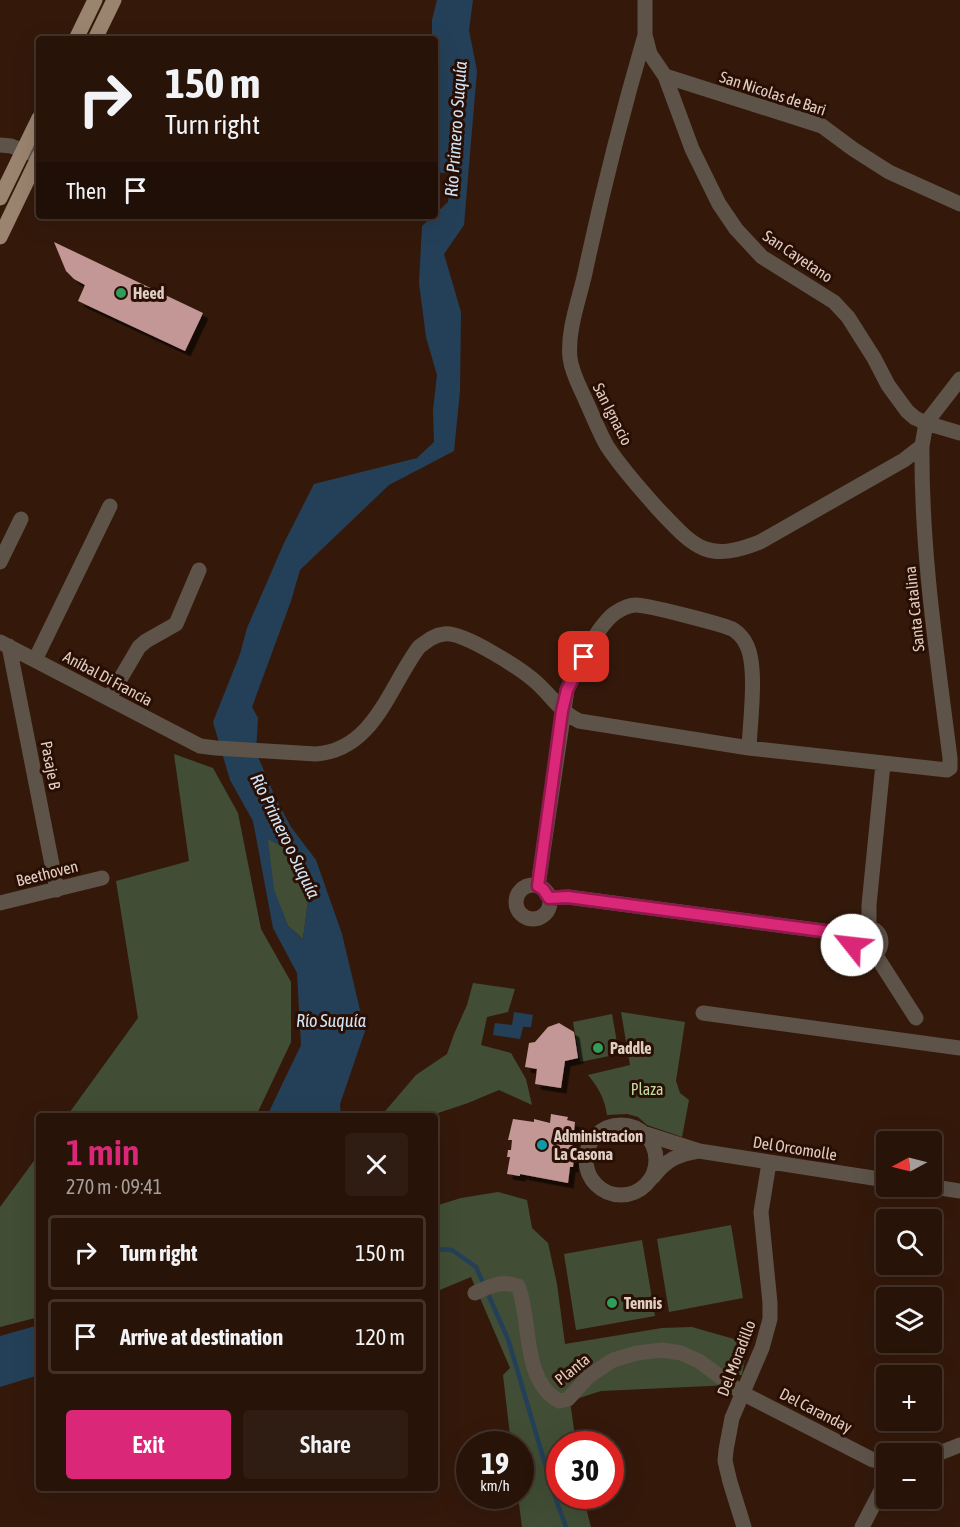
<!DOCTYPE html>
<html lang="en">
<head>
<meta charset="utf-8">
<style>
	:root { --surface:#271308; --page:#2f1c12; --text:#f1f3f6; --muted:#a49e9c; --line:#433229; --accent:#db2777 }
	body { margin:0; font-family:"Asap Condensed",sans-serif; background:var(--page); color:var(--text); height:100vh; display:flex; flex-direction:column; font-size:22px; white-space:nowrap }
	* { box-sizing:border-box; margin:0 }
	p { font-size:20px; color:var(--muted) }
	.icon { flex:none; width:33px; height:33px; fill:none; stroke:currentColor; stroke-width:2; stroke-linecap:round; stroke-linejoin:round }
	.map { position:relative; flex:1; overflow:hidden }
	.side { position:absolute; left:36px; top:1113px; width:402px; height:378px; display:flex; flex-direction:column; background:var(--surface); border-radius:6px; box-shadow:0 6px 24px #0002,0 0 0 2px var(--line) }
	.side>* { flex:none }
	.guide { position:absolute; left:36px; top:36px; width:402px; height:183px; border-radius:6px; box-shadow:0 6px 24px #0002,0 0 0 2px var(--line); background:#271308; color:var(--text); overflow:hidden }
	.needle { width:39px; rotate:263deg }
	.fabs { position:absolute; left:876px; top:1131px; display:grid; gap:12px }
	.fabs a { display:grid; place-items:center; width:66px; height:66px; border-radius:6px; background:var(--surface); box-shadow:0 6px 24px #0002,0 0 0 2px var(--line); font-size:30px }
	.speed { position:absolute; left:456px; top:1431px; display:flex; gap:12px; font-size:30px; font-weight:700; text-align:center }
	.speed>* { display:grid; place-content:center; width:78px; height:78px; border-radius:50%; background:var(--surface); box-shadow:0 6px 24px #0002,0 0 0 2px var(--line); line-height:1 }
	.speed small { font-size:15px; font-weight:400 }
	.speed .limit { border:9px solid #d22; background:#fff; color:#111 }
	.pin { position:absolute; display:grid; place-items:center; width:51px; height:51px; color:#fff; margin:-26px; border-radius:12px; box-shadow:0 3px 9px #0006 }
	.me { position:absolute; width:66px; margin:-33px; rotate:299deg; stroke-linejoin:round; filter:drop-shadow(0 0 4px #0008) }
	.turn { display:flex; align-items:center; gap:21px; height:126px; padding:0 30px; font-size:27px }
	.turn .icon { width:78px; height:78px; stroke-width:2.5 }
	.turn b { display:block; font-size:42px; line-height:51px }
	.then { display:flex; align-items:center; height:57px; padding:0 30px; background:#0003; gap:12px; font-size:22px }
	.round { display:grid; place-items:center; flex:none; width:63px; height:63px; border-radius:6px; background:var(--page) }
	.overview { display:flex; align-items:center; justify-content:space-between; height:102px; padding:0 30px }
	h1 { font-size:36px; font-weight:600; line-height:45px; color:var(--accent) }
	.action { display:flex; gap:12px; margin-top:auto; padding:12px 30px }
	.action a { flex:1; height:69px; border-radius:6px; background:var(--accent); color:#fff; font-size:24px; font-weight:600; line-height:69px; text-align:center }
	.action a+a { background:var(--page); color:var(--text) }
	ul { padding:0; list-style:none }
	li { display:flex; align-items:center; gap:18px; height:75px; margin:0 12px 9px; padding:0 18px; border:3px solid var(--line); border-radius:6px }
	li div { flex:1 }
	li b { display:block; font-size:22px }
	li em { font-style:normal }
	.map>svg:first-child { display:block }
	.green { fill:#414e35 }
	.water { fill:#244058; fill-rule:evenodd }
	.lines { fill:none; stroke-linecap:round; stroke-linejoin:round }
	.stream { stroke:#244058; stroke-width:4.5 }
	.building { fill:#c39795; filter:url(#shadow) }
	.minor { stroke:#5e5349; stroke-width:15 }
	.major { stroke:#9b846f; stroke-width:15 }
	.route-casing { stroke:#8e194d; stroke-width:15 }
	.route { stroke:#db2777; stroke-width:10 }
	.leisure-dot { fill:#2e9e5b; stroke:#290f03; stroke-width:2 }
	.culture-dot { fill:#0f9aa8; stroke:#290f03; stroke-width:2 }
	.labels { text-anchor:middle; stroke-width:6; stroke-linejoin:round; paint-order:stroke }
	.street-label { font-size:16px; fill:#e0cdc4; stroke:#290f03 }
	.poi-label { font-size:16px; font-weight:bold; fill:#e0cdc4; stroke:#290f03; text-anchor:start }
	.park-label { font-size:16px; fill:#c0dea3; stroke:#290f03 }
	.water-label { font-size:18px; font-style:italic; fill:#d1e5f8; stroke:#290f03 }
</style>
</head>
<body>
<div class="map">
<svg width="960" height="1527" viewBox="0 0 960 1527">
	<defs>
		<filter id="shadow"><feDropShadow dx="5.5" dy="5.5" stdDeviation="0" flood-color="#0009"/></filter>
	</defs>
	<rect width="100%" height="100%" fill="#34190b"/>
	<path class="green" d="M174,754L213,768L238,813L261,929L291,982V1042L256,1116H67L138,1018L116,881L189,861Z
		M267,838L285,848L309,894L303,939L288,926L273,889Z
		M473,983L515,989L508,1012L487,1017L481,1045L511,1053L526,1079L532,1105L499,1090L468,1103L429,1116H381L416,1075L447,1054L454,1034L467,1005Z
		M621,1012L685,1022L676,1081L680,1093L689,1100L682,1137L647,1125L638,1117L627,1114L607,1115C605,1099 598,1087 588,1075L630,1065Z
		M612,1014L619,1054L580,1062L573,1022Z
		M39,1154V1317L0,1327V1207Z
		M498,1192L527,1200L532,1228L548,1243L557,1284L565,1344L662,1328L692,1327L734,1339L746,1353L742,1375H737L731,1385L601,1391L570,1401L576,1444H560V1496H583L591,1527H522L518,1496H520V1444H511L503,1375L510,1368L471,1277L435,1292V1206L461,1198Z
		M731,1225L743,1298L669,1312L657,1239Z
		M642,1240L655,1316L576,1330L564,1254Z"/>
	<path class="water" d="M437,0H473L469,30L477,71L464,225L444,254L461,312L460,391L454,451L389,485L300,570L291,601L252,707L258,718L256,752L276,799L291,827L316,860L342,934L365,1031L340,1104L341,1116H323V1111L319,1116H267L301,1045L297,973L273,928L253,821L230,780L213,722L240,654L247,628L284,543L314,484L417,458L434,442L433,410L437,375L426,337L419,283L422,226L448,202L451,174L435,172V39H432V20ZM268,839L285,848L309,893L303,939L288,926L274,889Z
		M514,1012L533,1015L531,1027H523L520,1039L493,1035L495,1023L512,1025Z
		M39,1325V1375L0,1387V1336Z"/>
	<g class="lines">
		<path class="stream" d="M435,1249L452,1250L476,1267L508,1339L554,1494L566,1527"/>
	</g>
	<path class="building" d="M54,242L203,313L185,351L78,301L85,285L74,279L66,271Z
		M559,1023L574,1032L578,1058L565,1061L561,1088L535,1084L537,1069L525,1067L529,1043L535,1042L548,1027Z
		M551,1114L568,1117L567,1120L575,1122L572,1150H575L573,1167H570L568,1183L520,1174V1176L507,1174L510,1157H507L508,1150H511L512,1140H508L513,1119L534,1122V1119L550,1123Z"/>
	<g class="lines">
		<path class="minor" d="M645,0V35L650,54L665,76L692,149L719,204L736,229L762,257L834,302L848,317L874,358L888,385L907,411L915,418L926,423L960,433
			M645,35C622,114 602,193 585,273C579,300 567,331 570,358C572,374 580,387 586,401C593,416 599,432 607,446C622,469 641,490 659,510C695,548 707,563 760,542L904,460L922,446L926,423L960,379
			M665,76L822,126L853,149L889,172L960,204
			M0,145L11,146L39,156
			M0,562L21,519
			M0,642L200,746L216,748L316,754C374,750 389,687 419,647C427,641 434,635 444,634C463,631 523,670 538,684C552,697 561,712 579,721L749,748L947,770L950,768V758C937,655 921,551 922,446
			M9,646L57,890
			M35,660L110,506
			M109,698L139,647L146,641L176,624L199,570
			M516 902a17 17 0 1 1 34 0a17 17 0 1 1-34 0Z
			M538,886L567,690C575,670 598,625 615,613C621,609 629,605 636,605C647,605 726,625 734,630C738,633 744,639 746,644C758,665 750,722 749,748
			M549,898L568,897L838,933L852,940
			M0,903L102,878
			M869,927V905L883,764
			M851 942a15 15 0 1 1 30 0a15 15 0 1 1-30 0Z
			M875,954L916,1018
			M703,1013L960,1048
			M586 1160a35 35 0 1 1 70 0a35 35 0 1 1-70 0Z
			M646,1134L699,1151C678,1154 666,1160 653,1177
			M699,1151L886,1180
			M928,1186L960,1191
			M475,1293C490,1286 502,1280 518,1286C532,1320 521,1380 559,1401L568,1399L589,1376L613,1360L637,1353L662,1350L681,1353L699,1361L742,1393L873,1460L886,1463
			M932,1456L960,1445
			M744,1527L730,1482L725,1461L726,1450L732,1418L762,1348L770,1319V1303L761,1212L769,1163
			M862,1527L886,1481"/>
		<path class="major" d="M76,39L95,0
			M95,39L114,0
			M0,198L39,118
			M0,237L39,156"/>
	</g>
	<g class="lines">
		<defs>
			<path id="route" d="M584,657L567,690L562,711L538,886L543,889L549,898L568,897L838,933L852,940V945"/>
		</defs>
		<use href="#route" class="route-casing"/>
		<use href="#route" class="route"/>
	</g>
	<g class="leisure-dot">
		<circle cx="121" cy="293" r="6"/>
		<circle cx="598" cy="1048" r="6"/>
		<circle cx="612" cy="1303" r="6"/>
	</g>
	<circle class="culture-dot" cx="542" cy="1145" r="6"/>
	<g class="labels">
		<g class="street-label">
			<text transform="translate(773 93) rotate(18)" y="6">San Nicolas de Bari</text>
			<text transform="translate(798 256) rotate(34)" y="6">San Cayetano</text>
			<text transform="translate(613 414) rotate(63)" y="6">San Ignacio</text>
			<text transform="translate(914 609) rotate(-96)" y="6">Santa Catalina</text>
			<text transform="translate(108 678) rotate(28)" y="6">Aníbal Di Francia</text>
			<text transform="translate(51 765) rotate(79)" y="6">Pasaje B</text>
			<text transform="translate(47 873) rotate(-14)" y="6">Beethoven</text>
			<text transform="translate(795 1148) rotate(9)" y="6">Del Orcomolle</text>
			<text transform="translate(736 1358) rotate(-69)" y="6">Del Moradillo</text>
			<text transform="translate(572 1369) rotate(-39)" y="6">Planta</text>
			<text transform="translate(816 1410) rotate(27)" y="6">Del Caranday</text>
		</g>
		<g class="poi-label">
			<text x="133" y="299">Heed</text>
			<text x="610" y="1054">Paddle</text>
			<text x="554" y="1142">Administracion<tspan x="554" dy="18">La Casona</tspan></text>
			<text x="624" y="1309">Tennis</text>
		</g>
		<g class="park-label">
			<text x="647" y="1095">Plaza</text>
		</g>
		<g class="water-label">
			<text transform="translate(456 129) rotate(-86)" y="6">Río Primero o Suquía</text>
			<text transform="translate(285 836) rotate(64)" y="6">Río Primero o Suquía</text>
			<text x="331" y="1027">Río Suquía</text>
		</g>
	</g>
</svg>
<div class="fabs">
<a><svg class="needle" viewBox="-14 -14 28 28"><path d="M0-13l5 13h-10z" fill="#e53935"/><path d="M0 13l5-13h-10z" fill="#a49e9c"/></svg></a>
<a><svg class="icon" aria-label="search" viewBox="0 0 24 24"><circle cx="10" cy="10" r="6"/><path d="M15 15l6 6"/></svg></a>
<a><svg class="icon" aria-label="layers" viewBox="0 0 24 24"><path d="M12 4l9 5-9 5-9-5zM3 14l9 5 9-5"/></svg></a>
<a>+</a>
<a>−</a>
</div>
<div class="speed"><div>19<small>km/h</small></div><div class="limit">30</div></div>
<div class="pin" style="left:584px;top:657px;background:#d93025"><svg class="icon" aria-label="arrive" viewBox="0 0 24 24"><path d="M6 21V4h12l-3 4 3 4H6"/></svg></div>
<svg class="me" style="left:852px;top:945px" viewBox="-20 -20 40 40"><circle r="19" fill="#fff"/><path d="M0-13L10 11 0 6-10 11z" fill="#db2777"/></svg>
<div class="guide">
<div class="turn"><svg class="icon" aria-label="right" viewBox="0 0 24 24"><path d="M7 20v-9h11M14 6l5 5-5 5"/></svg><div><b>150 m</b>Turn right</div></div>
<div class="then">Then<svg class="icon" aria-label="arrive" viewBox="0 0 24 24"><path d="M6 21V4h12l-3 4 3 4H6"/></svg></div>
</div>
<section class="side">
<div class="overview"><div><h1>1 min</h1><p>270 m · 09:41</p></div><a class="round"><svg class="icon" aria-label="close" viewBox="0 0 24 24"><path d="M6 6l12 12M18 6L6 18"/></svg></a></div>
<ul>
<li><svg class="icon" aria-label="right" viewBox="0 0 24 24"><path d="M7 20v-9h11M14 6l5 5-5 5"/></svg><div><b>Turn right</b></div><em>150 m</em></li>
<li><svg class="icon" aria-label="arrive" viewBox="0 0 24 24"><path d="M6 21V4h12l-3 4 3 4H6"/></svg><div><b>Arrive at destination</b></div><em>120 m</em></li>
</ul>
<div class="action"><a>Exit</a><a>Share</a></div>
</section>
</div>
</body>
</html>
